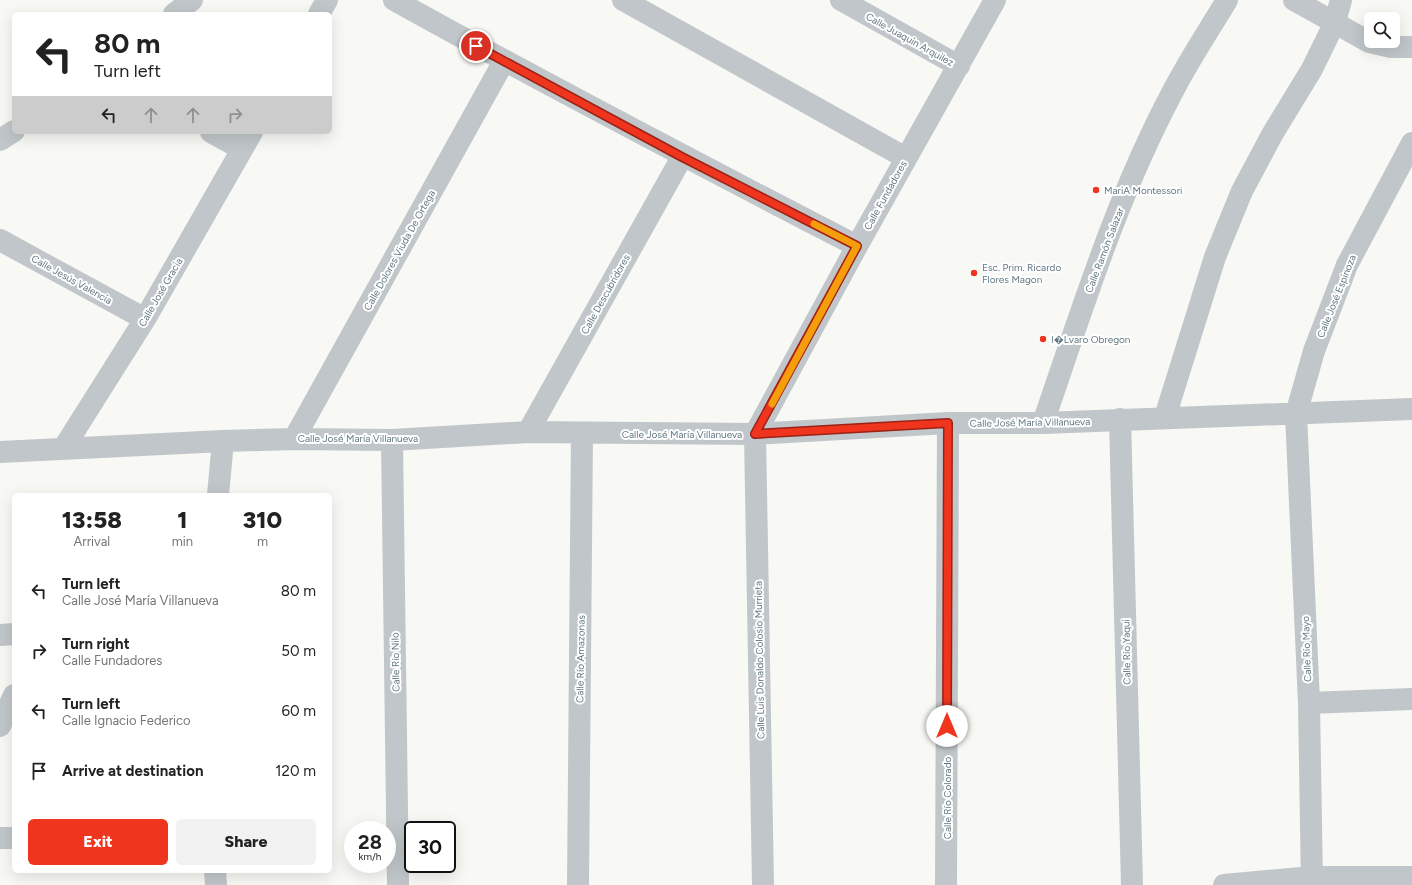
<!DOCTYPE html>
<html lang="en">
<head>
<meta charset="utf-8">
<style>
	:root { --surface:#fff; --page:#f2f2f2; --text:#222; --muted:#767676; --accent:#ef351e }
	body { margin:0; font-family:Figtree,sans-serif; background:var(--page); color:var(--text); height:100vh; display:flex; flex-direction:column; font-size:15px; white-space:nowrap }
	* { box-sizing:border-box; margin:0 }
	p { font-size:13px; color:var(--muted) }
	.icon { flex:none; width:22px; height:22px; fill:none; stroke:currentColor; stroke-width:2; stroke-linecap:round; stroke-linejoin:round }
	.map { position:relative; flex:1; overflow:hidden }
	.panel { position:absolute; left:12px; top:493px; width:320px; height:380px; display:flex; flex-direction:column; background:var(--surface); border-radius:6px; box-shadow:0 4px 16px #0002 }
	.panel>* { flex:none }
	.top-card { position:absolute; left:12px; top:12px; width:320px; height:122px; border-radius:6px; box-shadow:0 4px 16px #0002; background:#fff; color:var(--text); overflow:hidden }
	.tools { position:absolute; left:1364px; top:12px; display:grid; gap:8px }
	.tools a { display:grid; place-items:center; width:36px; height:36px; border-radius:6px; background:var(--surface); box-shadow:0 4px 16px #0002; font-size:20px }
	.speed { position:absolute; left:344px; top:821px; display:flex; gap:8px; font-size:20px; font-weight:700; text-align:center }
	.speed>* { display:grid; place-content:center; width:52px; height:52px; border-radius:50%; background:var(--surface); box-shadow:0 4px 16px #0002; line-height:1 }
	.speed small { font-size:10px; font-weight:400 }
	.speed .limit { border:2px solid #111; border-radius:6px; background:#fff; color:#111 }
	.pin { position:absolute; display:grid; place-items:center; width:34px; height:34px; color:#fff; margin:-17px; border:2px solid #fff; border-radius:50%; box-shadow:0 1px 4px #0007 }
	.me { position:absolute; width:44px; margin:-22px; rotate:0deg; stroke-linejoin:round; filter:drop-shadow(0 0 3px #0008) }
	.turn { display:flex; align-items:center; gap:14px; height:84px; padding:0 16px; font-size:18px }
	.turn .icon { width:52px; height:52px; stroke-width:2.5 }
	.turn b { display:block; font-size:28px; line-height:34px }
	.lanes { display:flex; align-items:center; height:38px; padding:0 16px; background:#0003; justify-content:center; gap:20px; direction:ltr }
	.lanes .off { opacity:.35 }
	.eta { display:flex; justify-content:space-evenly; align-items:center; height:68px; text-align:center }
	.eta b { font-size:24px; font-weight:800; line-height:28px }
	.primary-button { display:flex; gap:8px; margin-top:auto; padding:8px 16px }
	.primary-button a { flex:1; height:46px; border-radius:6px; background:var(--accent); color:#fff; font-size:16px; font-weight:800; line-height:46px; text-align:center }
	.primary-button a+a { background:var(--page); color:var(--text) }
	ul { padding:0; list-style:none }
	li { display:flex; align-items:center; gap:12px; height:60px; padding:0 16px }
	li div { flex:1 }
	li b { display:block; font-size:15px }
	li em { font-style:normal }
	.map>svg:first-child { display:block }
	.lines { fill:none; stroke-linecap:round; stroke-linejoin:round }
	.minor { stroke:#c0c6c9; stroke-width:22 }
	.route-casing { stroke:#9b2214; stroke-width:10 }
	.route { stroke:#ef351e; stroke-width:7 }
	.slow { stroke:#f59e0b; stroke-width:7 }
	.poi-dot { fill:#ef351e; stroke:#fff; stroke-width:1.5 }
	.labels { text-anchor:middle; stroke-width:4; stroke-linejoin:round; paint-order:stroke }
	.street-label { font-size:10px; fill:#617882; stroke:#fff }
	.poi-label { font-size:10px; fill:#617882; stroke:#fff; text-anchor:start }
</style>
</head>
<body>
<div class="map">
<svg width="1412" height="885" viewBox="0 0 1412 885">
	<rect width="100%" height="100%" fill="#f8f8f5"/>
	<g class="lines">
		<path class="minor" d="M394,0C547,85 702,166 857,246
			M623,0L906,158
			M841,0L959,66
			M1294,0L1369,42L1391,47H1412
			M174,14L192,0
			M319,14L327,0
			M211,132L242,149
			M0,140L14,131
			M0,240L145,319
			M1165,417L1215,257L1242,191L1273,133L1312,69L1335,22L1341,0
			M1120,419L1132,885
			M1043,423C1082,310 1117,196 1173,91C1189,60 1209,30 1227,0
			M528,432L682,157
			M294,439L504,61
			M392,440L398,885
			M63,449L145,319L252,132
			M0,452L223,441L294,439L392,440L528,432L755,434L948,423H1043L1412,409
			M218,495L223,441
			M0,635L14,634
			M1309,703L1412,699
			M0,726L14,695
			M0,838H14
			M215,871L216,885
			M578,885L582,433
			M763,885L755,434L857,246L995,0
			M946,885L948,423
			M1224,885L1312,877H1412
			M1312,885L1309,703L1296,414L1314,351L1347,265L1412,143"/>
	</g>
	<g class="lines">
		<defs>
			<path id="route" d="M476,46L682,157L857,246L755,434L948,423L947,726"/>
		</defs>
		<use href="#route" class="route-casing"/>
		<use href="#route" class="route"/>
		<path class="slow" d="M772,404L857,246L814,224"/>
	</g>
	<g class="poi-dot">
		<circle cx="1096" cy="190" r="4"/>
		<circle cx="974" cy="273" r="4"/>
		<circle cx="1043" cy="339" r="4"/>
	</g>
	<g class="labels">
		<g class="street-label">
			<text transform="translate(910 39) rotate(29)" y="4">Calle Juaquin Arquilez</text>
			<text transform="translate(885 195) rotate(-61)" y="4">Calle Fundadores</text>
			<text transform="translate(399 250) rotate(-61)" y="4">Calle Dolores Viuda De Ortega</text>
			<text transform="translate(1104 250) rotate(-69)" y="4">Calle Ramón Salazar</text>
			<text transform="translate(72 279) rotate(29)" y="4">Calle Jesús Valencia</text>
			<text transform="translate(160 292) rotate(-60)" y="4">Calle José Gracia</text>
			<text transform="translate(605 294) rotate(-61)" y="4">Calle Descubridores</text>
			<text transform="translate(1336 296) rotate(-68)" y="4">Calle José Espinoza</text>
			<text transform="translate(1030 422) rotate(-1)" y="4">Calle José María Villanueva</text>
			<text x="682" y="438">Calle José María Villanueva</text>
			<text x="358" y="442">Calle José María Villanueva</text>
			<text transform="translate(1306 649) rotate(-92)" y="4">Calle Río Mayo</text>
			<text transform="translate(1126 652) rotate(-91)" y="4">Calle Río Yaqui</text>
			<text transform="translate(580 659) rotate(-89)" y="4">Calle Río Amazonas</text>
			<text transform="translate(759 660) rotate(-91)" y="4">Calle Luis Donaldo Colosio Murrieta</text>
			<text transform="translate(395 662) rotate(-91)" y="4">Calle Río Nilo</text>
			<text transform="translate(947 798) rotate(-90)" y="4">Calle Río Colorado</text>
		</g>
		<g class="poi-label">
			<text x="1104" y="194">MariA Montessori</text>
			<text x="982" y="271">Esc. Prim. Ricardo<tspan x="982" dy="12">Flores Magon</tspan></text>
			<text x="1051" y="343">I�Lvaro Obregon</text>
		</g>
	</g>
</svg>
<div class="tools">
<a><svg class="icon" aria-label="search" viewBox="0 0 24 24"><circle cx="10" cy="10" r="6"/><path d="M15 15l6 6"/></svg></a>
</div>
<div class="speed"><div>28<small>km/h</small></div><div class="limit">30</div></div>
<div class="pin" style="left:476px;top:46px;background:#d93025"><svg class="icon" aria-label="arrive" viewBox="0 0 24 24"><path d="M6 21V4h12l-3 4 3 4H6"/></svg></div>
<svg class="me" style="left:947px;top:726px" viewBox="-20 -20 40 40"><circle r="19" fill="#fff"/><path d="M0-13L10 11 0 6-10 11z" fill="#ef351e"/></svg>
<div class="top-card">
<div class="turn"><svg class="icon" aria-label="left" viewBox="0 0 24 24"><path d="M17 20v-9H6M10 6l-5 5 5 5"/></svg><div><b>80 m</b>Turn left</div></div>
<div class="lanes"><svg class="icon" aria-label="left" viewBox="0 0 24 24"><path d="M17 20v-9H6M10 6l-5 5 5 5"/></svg><svg class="icon off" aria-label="ahead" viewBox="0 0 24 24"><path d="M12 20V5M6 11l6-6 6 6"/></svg><svg class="icon off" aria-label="ahead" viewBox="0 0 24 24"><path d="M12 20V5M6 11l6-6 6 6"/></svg><svg class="icon off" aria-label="right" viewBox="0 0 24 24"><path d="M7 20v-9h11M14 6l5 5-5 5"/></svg></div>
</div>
<section class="panel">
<div class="eta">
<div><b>13:58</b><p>Arrival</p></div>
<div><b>1</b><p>min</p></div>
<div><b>310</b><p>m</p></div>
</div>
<ul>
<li><svg class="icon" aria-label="left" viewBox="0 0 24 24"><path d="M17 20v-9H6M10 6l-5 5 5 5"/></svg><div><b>Turn left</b><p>Calle José María Villanueva</p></div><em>80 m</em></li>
<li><svg class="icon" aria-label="right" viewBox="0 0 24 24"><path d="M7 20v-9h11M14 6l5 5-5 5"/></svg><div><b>Turn right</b><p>Calle Fundadores</p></div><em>50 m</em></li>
<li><svg class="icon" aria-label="left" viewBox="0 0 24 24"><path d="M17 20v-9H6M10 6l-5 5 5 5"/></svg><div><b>Turn left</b><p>Calle Ignacio Federico</p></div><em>60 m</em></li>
<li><svg class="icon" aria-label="arrive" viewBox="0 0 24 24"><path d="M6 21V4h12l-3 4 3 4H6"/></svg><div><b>Arrive at destination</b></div><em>120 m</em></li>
</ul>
<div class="primary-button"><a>Exit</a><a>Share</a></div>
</section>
</div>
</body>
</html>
